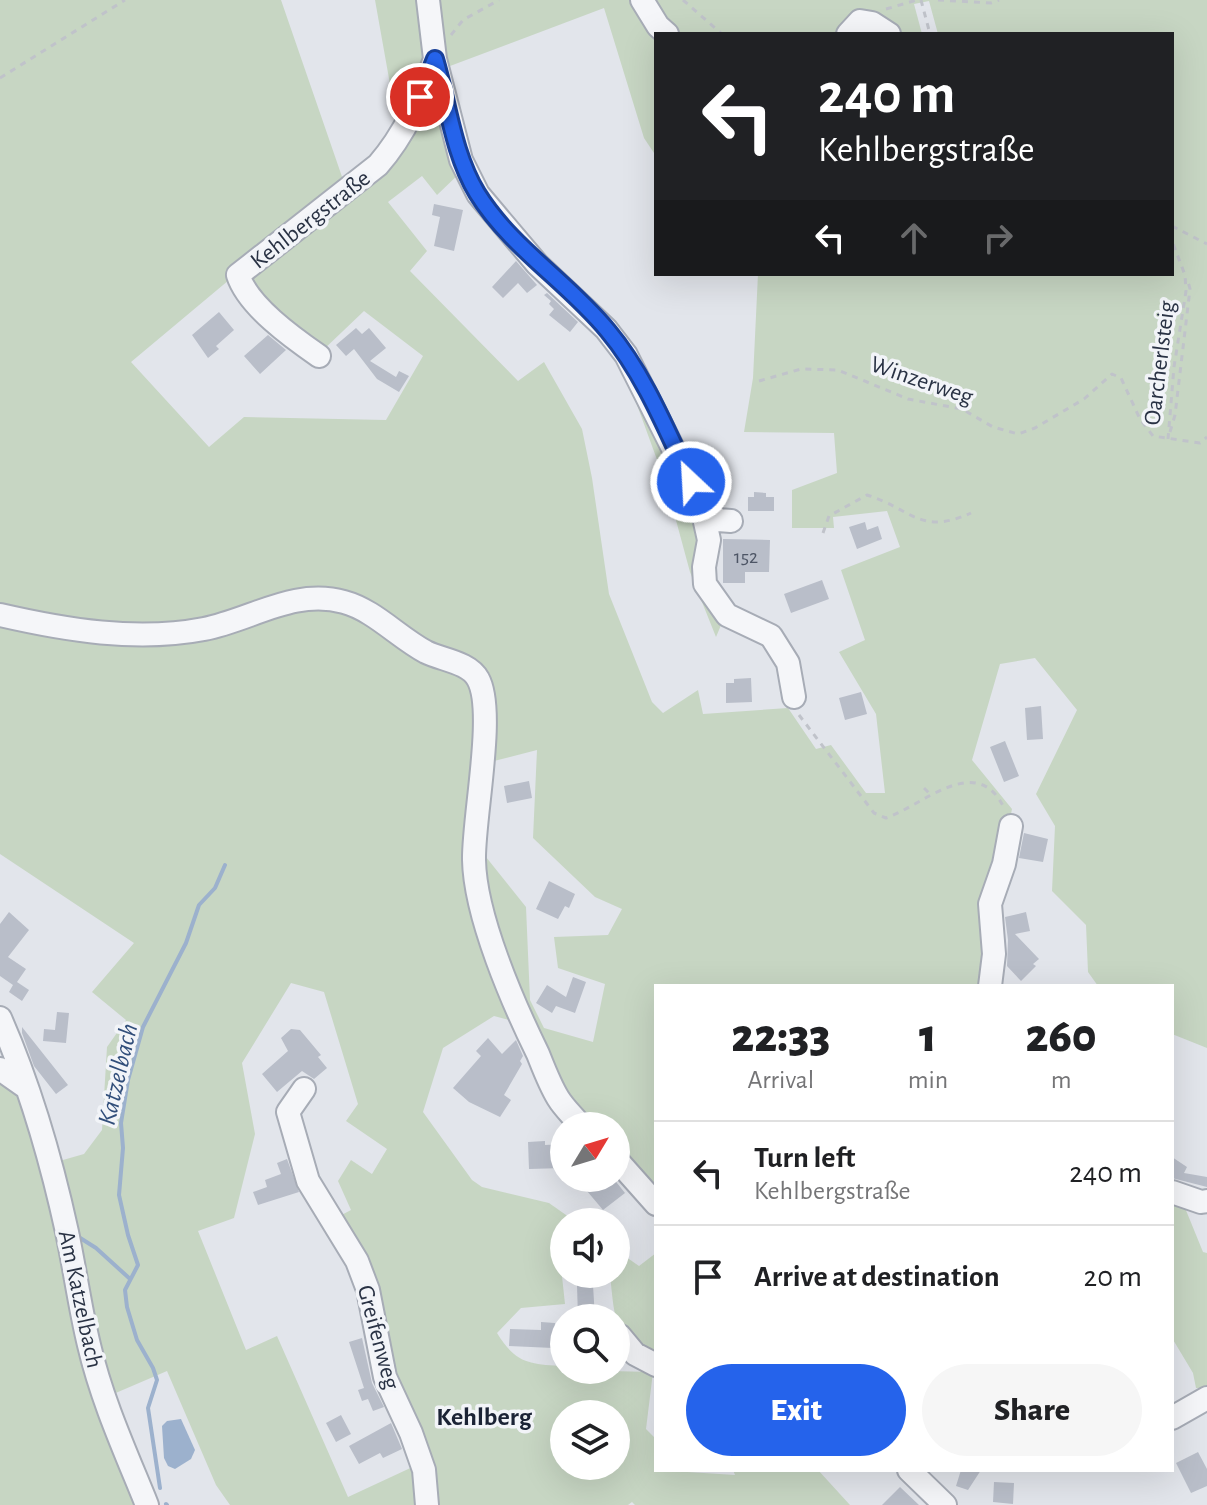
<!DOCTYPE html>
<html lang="en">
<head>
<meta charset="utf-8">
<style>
	:root { --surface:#fff; --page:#f6f6f6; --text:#202124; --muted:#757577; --line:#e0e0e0; --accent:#2563eb }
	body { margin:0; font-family:"Alegreya Sans",sans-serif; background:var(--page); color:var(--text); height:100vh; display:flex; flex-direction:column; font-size:30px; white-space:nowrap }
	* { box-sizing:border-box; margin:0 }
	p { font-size:26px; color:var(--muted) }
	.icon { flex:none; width:44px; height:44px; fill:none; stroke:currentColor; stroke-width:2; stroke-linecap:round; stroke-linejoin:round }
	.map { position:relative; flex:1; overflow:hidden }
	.panel { position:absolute; left:654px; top:984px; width:520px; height:488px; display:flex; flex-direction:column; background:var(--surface); border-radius:0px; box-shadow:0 8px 32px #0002 }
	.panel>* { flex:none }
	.hud { position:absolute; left:654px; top:32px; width:520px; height:244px; border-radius:0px; box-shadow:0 8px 32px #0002; background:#202124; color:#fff; overflow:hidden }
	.needle { width:52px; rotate:52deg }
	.controls { position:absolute; left:550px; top:1112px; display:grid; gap:16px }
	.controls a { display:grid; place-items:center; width:80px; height:80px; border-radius:50%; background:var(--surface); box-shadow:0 8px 32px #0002; font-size:40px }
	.pin { position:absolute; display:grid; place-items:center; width:68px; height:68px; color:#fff; margin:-34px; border:4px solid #fff; border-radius:50%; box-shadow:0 2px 8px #0007 }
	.me { position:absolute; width:88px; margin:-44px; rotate:335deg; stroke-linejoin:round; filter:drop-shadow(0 0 6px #0008) }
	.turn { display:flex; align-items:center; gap:28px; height:168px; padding:0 32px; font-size:36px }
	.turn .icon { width:104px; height:104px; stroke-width:2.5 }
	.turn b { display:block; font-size:56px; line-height:68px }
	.lanes { display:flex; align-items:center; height:76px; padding:0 32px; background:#0003; justify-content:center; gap:40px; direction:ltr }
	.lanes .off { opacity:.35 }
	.eta { display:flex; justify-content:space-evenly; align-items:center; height:136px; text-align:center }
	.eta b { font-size:48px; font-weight:800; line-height:56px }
	.primary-button { display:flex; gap:16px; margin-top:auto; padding:16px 32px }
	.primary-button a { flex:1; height:92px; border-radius:48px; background:var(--accent); color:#fff; font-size:32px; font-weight:800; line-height:92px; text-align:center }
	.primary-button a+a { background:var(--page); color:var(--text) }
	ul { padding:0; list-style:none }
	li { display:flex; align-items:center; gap:24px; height:104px; padding:0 32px; border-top:2px solid var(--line) }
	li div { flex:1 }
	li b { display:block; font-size:30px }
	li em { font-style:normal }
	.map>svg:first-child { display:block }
	.green { fill:#c7d6c3; fill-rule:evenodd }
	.water { fill:#9cb1cd }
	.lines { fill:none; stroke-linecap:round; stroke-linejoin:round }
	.stream { stroke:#9cb1cd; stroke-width:4 }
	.building { fill:#b9bec9 }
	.minor-casing { stroke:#a7acb6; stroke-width:26 }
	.path { stroke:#c0c3ca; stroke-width:3; stroke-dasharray:6 6; stroke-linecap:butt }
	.minor { stroke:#f5f6f9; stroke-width:22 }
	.route-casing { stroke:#184099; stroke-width:20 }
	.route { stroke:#2563eb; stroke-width:14 }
	.labels { text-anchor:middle; stroke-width:7; stroke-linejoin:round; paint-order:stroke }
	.number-label { font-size:20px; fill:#4d5565 }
	.street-label { font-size:24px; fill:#293244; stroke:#f2f4f8 }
	.water-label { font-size:26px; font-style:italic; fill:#314e7a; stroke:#f2f4f8 }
	.neighbourhood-label { font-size:26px; font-weight:bold; fill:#1b2335; stroke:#f2f4f8 }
</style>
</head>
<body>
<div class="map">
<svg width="1207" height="1505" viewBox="0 0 1207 1505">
	<rect width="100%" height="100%" fill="#e2e5eb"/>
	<path class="green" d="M0,0H281L349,197L390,159L412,129L424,92L398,129L375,0H1207V1048L1172,1034V986H1098L1088,972L1086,925L1052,891L1055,826L1036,794L1077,710L1035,658L1000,664L972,760L1012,809L1000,866L983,903L989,958L986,986H656V1196L616,1155V1126H585L535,1078L513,1021L494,1016L443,1048L423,1112L472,1180L482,1187L549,1203L576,1222H564V1267H561L565,1304L521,1308L497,1333C516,1364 530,1364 564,1366V1370L653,1372L646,1429L656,1439V1470L735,1475L733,1470H818L850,1505H635L632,1502L628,1505H431C436,1453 402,1414 386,1366C379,1343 380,1317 375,1293C370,1264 350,1242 334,1219L351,1210L338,1181L351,1160L372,1174L387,1149L346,1121L358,1104L324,992L291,983L242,1063L255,1134L234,1218L198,1231L246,1350L277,1336L348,1497L419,1464L421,1505H230L216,1485L167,1371L104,1398L147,1505H0V1080L40,1109L56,1162L84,1154L102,1130L107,1047L126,1020L92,992L134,943L0,854ZM929,1L938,34H1172V274H758L753,378L744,432L834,433L837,473L792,490V528H834L833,517L887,511L900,547L841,570L865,640L839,652L876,714L885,793H866L831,745L816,749L788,708L703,714L698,690L663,713L652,702L609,594L592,478L582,429L544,362L518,381L410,271L427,251L388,202L422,176L437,195L462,171L435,79L442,69L604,8L644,138L656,156V34H922L914,4ZM229,280L242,281L275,315L321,352L364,311L423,356L386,420L244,417L209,447L131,362ZM537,750L533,838L595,897L622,909L608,935L554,937L558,968L605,984L593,1042L544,1028L530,1000L526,907L482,852L494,761ZM564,1414H616V1466H564Z
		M611,339L697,508L724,618L716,637L690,572L667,487L629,383L605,342Z
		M1172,1198L1183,1203L1203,1252L1207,1253V1389L1196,1388L1193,1373L1172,1338Z
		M616,1250L639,1266L656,1253V1361C613,1335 615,1321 610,1274H616Z"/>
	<path class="water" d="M181,1419L195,1450L191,1459L175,1469L168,1466L164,1458L162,1426L167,1421Z"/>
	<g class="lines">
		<path class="stream" d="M77,1236L96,1248L129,1278
			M160,1488L148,1408L157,1380L153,1368L137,1340L127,1307L125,1290L138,1265L128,1235L119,1195L123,1148L121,1123L128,1080L143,1027L186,943L199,905L215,888L225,865
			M166,1504L167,1505"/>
	</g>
	<path class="building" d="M434,204L463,210L454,251L434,246L440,217L432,215Z
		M516,261L537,285L527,293L518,283L503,298L492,287Z
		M547,293L578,322L570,332L549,315L554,309L549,304L551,301L544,295Z
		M219,312L234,330L216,346L219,349L208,358L192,335Z
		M356,328L362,334L369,328L386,348L370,361L396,377L399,371L409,376L399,392L377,379L354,349L346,356L336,345Z
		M268,335L286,350L260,374L244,356Z
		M754,492L766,493V497H774V511H748V497H754Z
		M865,522L867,530L878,526L882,539L857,549L849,527Z
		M723,539L770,540L769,572H745V583H723Z
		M822,580L829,599L791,613L784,594Z
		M751,678L752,702L726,703V683H734V679Z
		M861,692L867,714L845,720L839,698Z
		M1041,706L1043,739L1027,740L1025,708Z
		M1005,741L1019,776L1004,782L990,747Z
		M529,781L532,798L507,803L504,786Z
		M1024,833L1048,839L1043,862L1019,858Z
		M549,881L575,894L569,908L565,906L558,919L536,909Z
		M9,912L29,930L8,957L26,969L17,982L29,990L22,1001L9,992L13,985L0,976V924Z
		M1026,912L1030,931L1015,934L1039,959L1033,964L1036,966L1021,981L1007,966L1008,940L1005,917Z
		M573,977L586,982L575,1013L556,1006L552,1013L536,1003L547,985L566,997Z
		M57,1012L69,1013L66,1043L43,1041L44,1029L55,1030Z
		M22,1027L68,1085L56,1094L34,1066L22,1033Z
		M291,1029L300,1030L321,1055L318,1057L327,1068L314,1079L302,1071L277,1092L262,1074L288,1051L281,1038Z
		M488,1038L502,1054L516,1040L523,1056L520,1061L522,1064L504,1095L511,1100L500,1117L469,1102L453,1088L481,1056L476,1051Z
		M545,1141V1145L564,1144V1168L529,1169L528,1142Z
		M1172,1157L1187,1167L1184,1173L1207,1177V1187L1172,1178Z
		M287,1159L299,1192L258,1205L253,1192L267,1187L265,1180L281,1174L277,1163Z
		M604,1178H613L625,1193L603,1210L587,1191Z
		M577,1285H593L595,1318H578Z
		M541,1322L555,1323L553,1348L509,1346L510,1329L541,1330Z
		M362,1338L372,1383L384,1407L373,1411L368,1399L362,1401L358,1390L364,1388L349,1342Z
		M341,1415L351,1434L336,1442L326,1423Z
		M391,1423L402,1449L383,1458L380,1453L359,1464L349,1446Z
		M1198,1452L1207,1469V1486L1191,1493L1176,1463Z
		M961,1470H981L968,1490L956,1486Z
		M994,1482L1014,1483L1013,1504L993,1502Z
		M900,1487L919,1505H882Z"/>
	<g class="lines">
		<defs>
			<path id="minor" d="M428,0L435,59L461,160L478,194L537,264L606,329L626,355L701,504L709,540L704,567L705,584L727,615L771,636L788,663L794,697
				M642,0L658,26L667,34
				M848,34L860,21L872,23L889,34
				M319,356C293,338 248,306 238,275L378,165C405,134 421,97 435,59
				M701,504L718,520L731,521
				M0,615C65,630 137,642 204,629C251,620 294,588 344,602C374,610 398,637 426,652C442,660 469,662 478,679C496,711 473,819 474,860C475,916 513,1003 538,1054C544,1069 550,1085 558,1098C564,1108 574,1117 581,1126
				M990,986L994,954L990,904L1004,864L1011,826
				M0,1018C30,1086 51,1159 67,1232C75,1270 80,1308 89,1345C102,1401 126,1453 147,1505
				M0,1069L27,1088
				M304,1089L288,1112L308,1181L357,1261L368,1290L385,1377L411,1433L424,1470L427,1505
				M616,1159L656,1204
				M1172,1192L1201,1202L1207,1201
				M620,1336L635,1354L656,1365
				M1172,1418L1207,1398
				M909,1470L945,1505"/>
		</defs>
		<use href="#minor" class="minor-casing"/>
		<path class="path" d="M683,0L722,34
			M921,0L930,34
			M938,0L991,3L999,0
			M886,9L917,0
			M451,35L463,20L499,0
			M0,78L125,0
			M1172,226L1207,244
			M759,381L801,369L838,370L908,399L962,409L993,427L1018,434L1035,428L1084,399L1112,374L1121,378L1140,419L1153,436L1200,443L1207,437
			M1170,432L1175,415L1190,289L1188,281
			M1168,439L1174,367L1186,291L1185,275L1172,241
			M823,533L829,516L867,495C912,509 920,536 971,513
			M799,715L874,813L886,818C924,805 978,750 1005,810
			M924,788L931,795"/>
		<use href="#minor" class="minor"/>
	</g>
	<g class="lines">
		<defs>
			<path id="route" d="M420,97L435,59C448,103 453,153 477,193C511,248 568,282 608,331C644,374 667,431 691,482"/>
		</defs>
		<use href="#route" class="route-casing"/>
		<use href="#route" class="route"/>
	</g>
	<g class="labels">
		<g class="number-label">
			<text x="746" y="563">152</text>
		</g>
		<g class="street-label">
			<text transform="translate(310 219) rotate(-38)" y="8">Kehlbergstraße</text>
			<text transform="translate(1159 363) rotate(-83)" y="8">Oarcherlsteig</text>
			<text transform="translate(922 380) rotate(19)" y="8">Winzerweg</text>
			<text transform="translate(81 1299) rotate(78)" y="8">Am Katzelbach</text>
			<text transform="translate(379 1337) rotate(75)" y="8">Greifenweg</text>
		</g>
		<g class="water-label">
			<text transform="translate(117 1074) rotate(-77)" y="9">Katzelbach</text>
		</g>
		<g class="neighbourhood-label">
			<text x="484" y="1425">Kehlberg</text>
		</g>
	</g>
</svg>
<div class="controls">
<a><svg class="needle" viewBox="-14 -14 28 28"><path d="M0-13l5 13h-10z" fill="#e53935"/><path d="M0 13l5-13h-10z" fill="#757577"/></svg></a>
<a><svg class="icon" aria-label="sound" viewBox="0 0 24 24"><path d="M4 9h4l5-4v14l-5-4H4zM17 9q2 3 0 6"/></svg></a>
<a><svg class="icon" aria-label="search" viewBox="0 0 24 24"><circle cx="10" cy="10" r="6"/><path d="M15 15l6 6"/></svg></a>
<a><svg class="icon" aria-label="layers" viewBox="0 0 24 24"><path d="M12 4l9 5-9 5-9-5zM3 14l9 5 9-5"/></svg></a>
</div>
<div class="pin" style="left:420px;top:97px;background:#d93025"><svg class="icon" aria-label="arrive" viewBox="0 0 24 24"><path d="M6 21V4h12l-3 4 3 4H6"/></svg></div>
<svg class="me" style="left:691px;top:482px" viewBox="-20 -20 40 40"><circle r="17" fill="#2563eb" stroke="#fff" stroke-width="3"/><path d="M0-11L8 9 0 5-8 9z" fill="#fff"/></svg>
<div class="hud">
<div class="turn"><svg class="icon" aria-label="left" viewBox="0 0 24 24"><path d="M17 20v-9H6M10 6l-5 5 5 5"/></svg><div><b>240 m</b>Kehlbergstraße</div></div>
<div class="lanes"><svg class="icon" aria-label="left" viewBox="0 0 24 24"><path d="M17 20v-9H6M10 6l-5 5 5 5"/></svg><svg class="icon off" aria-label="ahead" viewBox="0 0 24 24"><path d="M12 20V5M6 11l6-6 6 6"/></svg><svg class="icon off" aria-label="right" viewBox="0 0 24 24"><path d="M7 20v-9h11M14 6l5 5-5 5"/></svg></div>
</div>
<section class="panel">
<div class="eta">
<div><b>22:33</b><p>Arrival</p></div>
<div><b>1</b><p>min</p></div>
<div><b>260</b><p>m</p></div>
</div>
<ul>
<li><svg class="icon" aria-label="left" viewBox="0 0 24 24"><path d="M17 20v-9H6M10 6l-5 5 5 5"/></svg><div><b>Turn left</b><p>Kehlbergstraße</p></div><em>240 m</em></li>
<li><svg class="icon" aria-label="arrive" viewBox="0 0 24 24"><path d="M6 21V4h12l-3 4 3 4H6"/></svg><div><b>Arrive at destination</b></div><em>20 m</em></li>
</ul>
<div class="primary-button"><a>Exit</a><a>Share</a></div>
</section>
</div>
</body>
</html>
